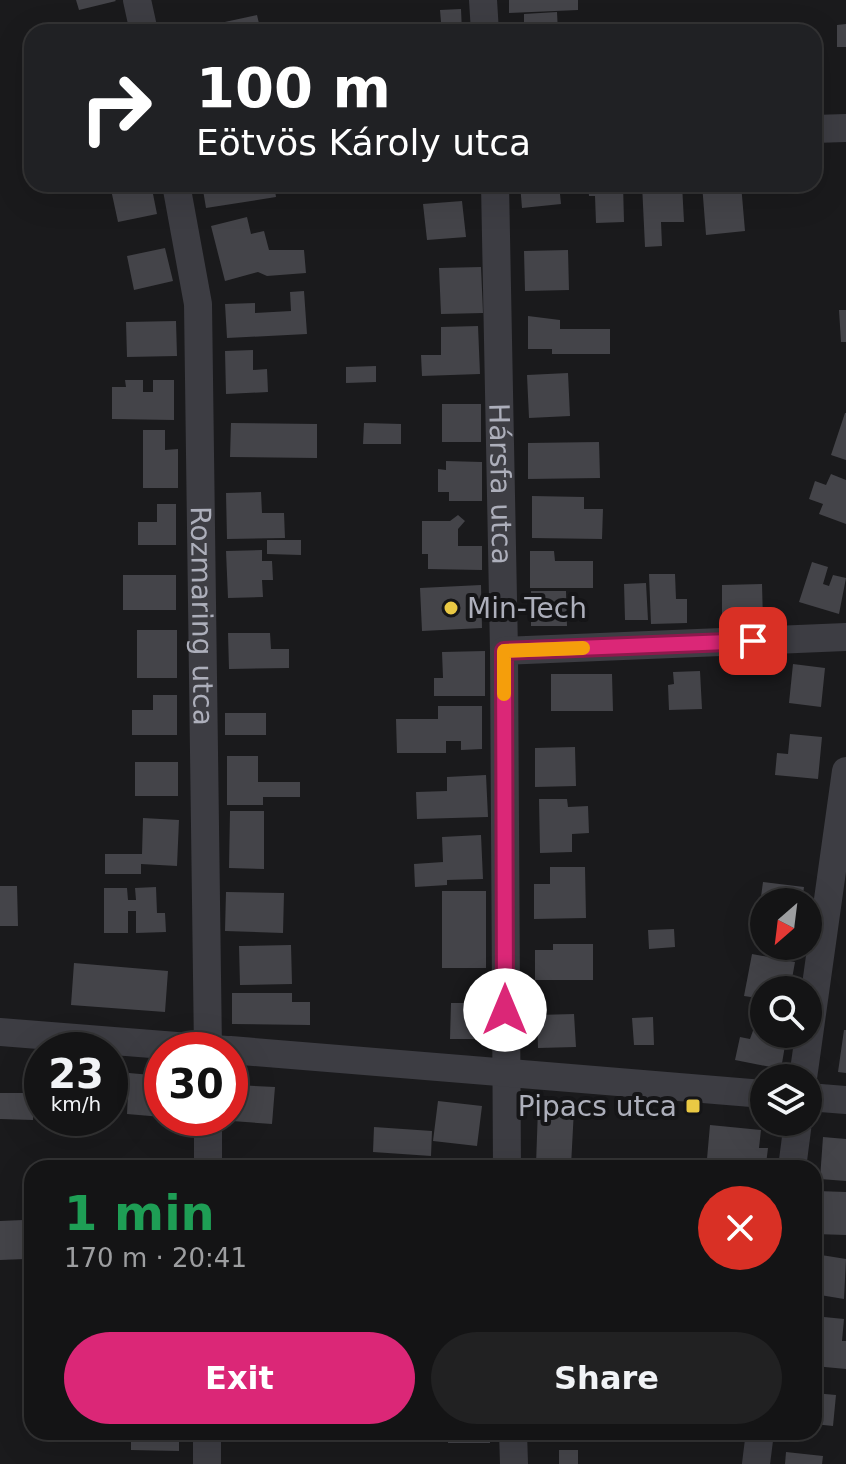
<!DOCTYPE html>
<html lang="en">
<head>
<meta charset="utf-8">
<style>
	:root { --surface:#141415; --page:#212122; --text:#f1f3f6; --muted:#9d9ea0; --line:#333334; --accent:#db2777 }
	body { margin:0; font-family:"DejaVu Sans",sans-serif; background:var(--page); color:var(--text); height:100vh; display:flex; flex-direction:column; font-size:30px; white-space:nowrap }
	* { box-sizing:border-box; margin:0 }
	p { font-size:26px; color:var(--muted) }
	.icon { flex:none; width:44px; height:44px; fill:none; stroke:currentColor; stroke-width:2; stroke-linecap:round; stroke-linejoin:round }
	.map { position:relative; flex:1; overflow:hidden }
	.panel { position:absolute; left:24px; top:1160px; width:798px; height:280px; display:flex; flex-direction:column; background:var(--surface); border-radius:24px; box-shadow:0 8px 32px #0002,0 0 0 2px var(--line) }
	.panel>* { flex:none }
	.banner { position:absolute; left:24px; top:24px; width:798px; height:168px; border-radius:24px; box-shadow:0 8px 32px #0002,0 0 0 2px var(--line); background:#202124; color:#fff; overflow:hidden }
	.needle { width:52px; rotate:208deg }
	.tools { position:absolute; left:750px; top:888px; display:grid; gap:16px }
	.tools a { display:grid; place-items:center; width:72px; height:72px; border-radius:50%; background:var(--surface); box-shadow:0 8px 32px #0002,0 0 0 2px var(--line); font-size:40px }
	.speed { position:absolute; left:24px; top:1032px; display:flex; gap:16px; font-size:40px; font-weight:700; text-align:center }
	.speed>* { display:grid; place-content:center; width:104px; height:104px; border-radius:50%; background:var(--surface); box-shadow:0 8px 32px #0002,0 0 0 2px var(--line); line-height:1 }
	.speed small { font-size:20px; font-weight:400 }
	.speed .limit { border:12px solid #d22; background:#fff; color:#111 }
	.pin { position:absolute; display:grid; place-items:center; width:68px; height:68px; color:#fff; margin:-34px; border-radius:16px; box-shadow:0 4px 12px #0006 }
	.me { position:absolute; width:88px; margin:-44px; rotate:0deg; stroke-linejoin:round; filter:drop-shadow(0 0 6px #0008) }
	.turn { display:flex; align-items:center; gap:28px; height:168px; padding:0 40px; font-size:36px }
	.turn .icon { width:104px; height:104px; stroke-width:2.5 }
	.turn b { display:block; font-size:56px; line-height:68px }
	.round { display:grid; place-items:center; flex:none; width:84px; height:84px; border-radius:42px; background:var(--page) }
	.summary { display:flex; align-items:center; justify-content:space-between; height:136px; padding:0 40px }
	h1 { font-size:48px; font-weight:600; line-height:60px; color:#1e9e55 }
	.cta { display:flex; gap:16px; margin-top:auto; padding:16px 40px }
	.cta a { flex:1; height:92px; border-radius:48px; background:var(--accent); color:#fff; font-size:32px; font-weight:600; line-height:92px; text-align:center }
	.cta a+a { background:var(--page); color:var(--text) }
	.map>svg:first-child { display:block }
	.building { fill:#444449 }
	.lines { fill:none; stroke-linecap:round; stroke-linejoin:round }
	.street { stroke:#3d3d43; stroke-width:28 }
	.route-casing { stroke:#8e194d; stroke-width:20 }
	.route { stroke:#db2777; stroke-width:14 }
	.slow { stroke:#f59e0b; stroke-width:14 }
	.poi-dot { fill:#eac944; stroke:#151517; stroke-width:3 }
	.labels { text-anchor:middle; stroke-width:8; stroke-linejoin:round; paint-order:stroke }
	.street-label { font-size:28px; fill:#adafbb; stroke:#151517 }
	.poi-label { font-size:28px; fill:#adafbb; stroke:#151517; text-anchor:start }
</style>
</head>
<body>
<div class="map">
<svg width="846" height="1464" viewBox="0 0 846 1464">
	<rect width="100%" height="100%" fill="#1a1a1c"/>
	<path class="building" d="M76,0H115L116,1L79,10Z
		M509,0H578V10L509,13Z
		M461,9L462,32H417V22H441L440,10Z
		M557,12L558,32H511L510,25L524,24V14Z
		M257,15L261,32H198L197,28Z
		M846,24V47H837V25Z
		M399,27V32H371L370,28Z
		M151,184L157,214L118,222L110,185Z
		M202,184H274L276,197L206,208Z
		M520,184H559L561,204L522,208Z
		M588,184H623L624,222L596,223L595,196H589Z
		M642,184H682L684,222H661L662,246L645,247Z
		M702,184H741L745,231L706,235Z
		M462,201L466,237L427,240L423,204Z
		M247,217L251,234L264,231L269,250H304L306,273L267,276L258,272L225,281L211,226Z
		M165,248L173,281L134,290L127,256Z
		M568,250L569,290L525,291L524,251Z
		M481,267L483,313L441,314L439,268Z
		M304,291L307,334L227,338L225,304L255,303V313L291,311L290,292Z
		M839,310H846V342H841Z
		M528,316L560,320V329H610V354H552V349H528Z
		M176,321L177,356L127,357L126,322Z
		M478,326L480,374L422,376L421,355H441V327Z
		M253,350V370L267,369L268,392L226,394L225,351Z
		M376,366V382L346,383V367Z
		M568,373L570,416L529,418L527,375Z
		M125,380H143V392H153V380H174V420L112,419V387H126Z
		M442,404H481V442H442Z
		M845,413H846V460L831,455Z
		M231,423L317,424V458L230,457Z
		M364,423L401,424V444H363Z
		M143,430H165V450L178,449V488H143Z
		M599,442L600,478L528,479V443Z
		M446,461L482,462V501H449V492H438V469L446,470Z
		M831,474L846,480V524L819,514L823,504L809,499L815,481L826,485Z
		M261,492L262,513H284L285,538L227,539L226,493Z
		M532,496L584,497V509H603L602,539L532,538Z
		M157,504H176V545H138V522H157Z
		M458,515L465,521L458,529V546H482V570L428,569V554H422V521H450Z
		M267,540H301V555L267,554Z
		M262,550V561H272L273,580H262L263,597L228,598L226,551Z
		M530,551H554L555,561H593V588H530Z
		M812,562L828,567L823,584L829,586L833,575L846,578L839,614L799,602Z
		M649,574H675L676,599H687V623L651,624Z
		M123,575H176V610H123Z
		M646,583L648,620H625L624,584Z
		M762,584L763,621H722V585Z
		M481,585L482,628L422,631L420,588Z
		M531,591H566L567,626H531Z
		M137,630H177V678H137Z
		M228,633H270L271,649H289V668L229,669Z
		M485,651V696H434V678H443L442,652Z
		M793,664L825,668L821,707L789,703Z
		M700,671L702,709L669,710L668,685L674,684L673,672Z
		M551,674H612L613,711H551Z
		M153,695H177V735H132V710H153Z
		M438,706H482V749L461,750V741H446V753H397L396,719H438Z
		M225,713H266V735H225Z
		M790,734L822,737L818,779L775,775L777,753L788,754Z
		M575,747L576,786L535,787V748Z
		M227,756H258V782H300V797H263V805H227Z
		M135,762H178V796H135Z
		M486,775L488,817L417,819L416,792L447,791V777Z
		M539,799H567L568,807L588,806L589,833L572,834V852L540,853Z
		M230,811H264V869L229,868Z
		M143,818L179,820L177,866L141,864V874H105V854H142Z
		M481,835L483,879L447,880V885L415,887L414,864L443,862L442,837Z
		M550,867H585L586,918L534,919V884H550Z
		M763,882L804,887L802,902H764V920L758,919Z
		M0,886H17L18,926H0Z
		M156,887L157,913H165L166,932L136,933V911H128V933H104V888H127L128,900H136L135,888Z
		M442,891H486V968H442Z
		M226,892L284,893L283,933L225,931Z
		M674,929L675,947L649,949L648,930Z
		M553,944H593V980H535V950H553Z
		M291,945L292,984L240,985L239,946Z
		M752,954L795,962L790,990H764V999L744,996Z
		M74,963L168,971L165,1012L71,1005Z
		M232,993H292V1002H310V1025L232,1024Z
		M451,1003H486L485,1039H450Z
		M574,1014L576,1047L538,1048L537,1015Z
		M759,1014L764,1015V1034H787L781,1069L735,1060L740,1037L750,1039Z
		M653,1017L654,1045H634L632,1018Z
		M844,1030H846V1073L838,1072Z
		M129,1073L162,1076V1117L127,1114Z
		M235,1085L275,1087L272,1124L232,1121Z
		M0,1093H34L33,1120L0,1119Z
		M438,1101L482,1106L477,1146L433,1141Z
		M538,1108L574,1109L571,1166L536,1165Z
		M710,1125L761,1130L759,1148H768L766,1164L707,1159Z
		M374,1127L432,1131L431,1156L373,1152Z
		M823,1137L846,1139V1181L820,1179Z
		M817,1191L846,1192V1235L815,1234Z
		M23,1220L25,1259L0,1260V1221Z
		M815,1254L846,1259L844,1299L814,1294Z
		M814,1316L844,1319L842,1341H846V1369L814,1366Z
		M814,1393L836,1395L833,1426L814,1424Z
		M131,1432H179V1451L131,1450Z
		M232,1432H268V1435H232Z
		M448,1432H490V1443H448Z
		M559,1450H578V1464H559Z
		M786,1452L823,1456L822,1464H785Z"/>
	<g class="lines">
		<g class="street">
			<path d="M137,0L144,32"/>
			<path d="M483,0L485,32"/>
			<path d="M814,129L846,128"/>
			<path id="s1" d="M176,184L198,304L208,1050"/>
			<path id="s2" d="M495,184L504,651L507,1168"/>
			<path d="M504,651L846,637"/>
			<path d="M0,1032L227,1050"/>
			<path d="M230,1050L764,1094"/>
			<path d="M803,1078L846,771"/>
			<path d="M808,1097L846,1100"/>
			<path d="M208,1168V1118"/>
			<path d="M792,1168L798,1122"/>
			<path d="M513,1432L514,1464"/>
			<path d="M207,1464V1432"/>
			<path d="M756,1464L760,1432"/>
		</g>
	</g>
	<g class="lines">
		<defs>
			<path id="route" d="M505,1010L504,651L753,641"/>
		</defs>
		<use href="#route" class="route-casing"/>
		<use href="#route" class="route"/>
		<path class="slow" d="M504,694V651L583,648"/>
	</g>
	<g class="poi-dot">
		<circle cx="451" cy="608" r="8"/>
		<rect x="685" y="1098" width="16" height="16" rx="4"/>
	</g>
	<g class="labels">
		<g class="street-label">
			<text dy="10" stroke="none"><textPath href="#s2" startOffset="300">Hársfa utca</textPath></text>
			<text dy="10" stroke="none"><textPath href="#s1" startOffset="434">Rozmaring utca</textPath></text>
		</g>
		<g class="poi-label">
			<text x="467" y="618">Min-Tech</text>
			<text x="677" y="1116" text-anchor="end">Pipacs utca</text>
		</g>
	</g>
</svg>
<div class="tools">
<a><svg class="needle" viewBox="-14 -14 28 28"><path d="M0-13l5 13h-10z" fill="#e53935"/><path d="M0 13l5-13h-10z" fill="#9d9ea0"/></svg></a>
<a><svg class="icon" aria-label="search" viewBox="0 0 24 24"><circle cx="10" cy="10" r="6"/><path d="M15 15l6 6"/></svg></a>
<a><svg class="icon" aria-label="layers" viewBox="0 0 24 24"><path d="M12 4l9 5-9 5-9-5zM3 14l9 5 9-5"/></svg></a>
</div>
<div class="speed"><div>23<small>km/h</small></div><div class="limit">30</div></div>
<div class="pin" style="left:753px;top:641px;background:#d93025"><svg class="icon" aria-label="arrive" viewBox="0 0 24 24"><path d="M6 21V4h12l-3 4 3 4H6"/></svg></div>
<svg class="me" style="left:505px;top:1010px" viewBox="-20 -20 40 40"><circle r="19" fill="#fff"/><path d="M0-13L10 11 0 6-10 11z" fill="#db2777"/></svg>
<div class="banner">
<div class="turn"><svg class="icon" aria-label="right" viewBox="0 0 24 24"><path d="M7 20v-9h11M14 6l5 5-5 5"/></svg><div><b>100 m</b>Eötvös Károly utca</div></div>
</div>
<section class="panel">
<div class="summary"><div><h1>1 min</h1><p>170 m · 20:41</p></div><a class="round" style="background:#d93025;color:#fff"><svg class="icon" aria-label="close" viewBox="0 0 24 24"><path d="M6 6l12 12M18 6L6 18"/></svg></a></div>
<div class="cta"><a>Exit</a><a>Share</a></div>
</section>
</div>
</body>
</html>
